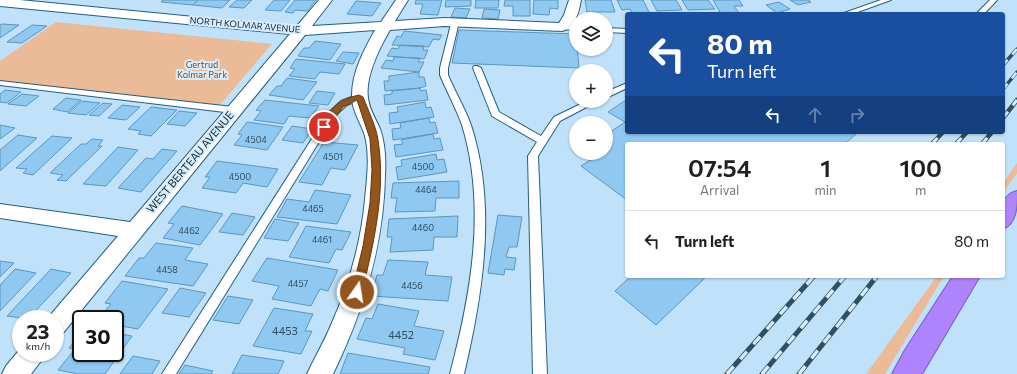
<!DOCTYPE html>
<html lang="en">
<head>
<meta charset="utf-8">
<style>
	:root { --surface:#fff; --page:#f6f6f6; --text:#202124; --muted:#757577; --line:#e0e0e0 }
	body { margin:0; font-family:Commissioner,sans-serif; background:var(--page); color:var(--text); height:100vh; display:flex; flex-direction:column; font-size:15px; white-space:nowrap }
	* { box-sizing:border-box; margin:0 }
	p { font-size:13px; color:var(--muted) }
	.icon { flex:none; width:22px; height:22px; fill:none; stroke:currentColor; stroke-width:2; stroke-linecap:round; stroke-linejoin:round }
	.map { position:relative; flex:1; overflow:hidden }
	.details { position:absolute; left:625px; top:142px; width:380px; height:136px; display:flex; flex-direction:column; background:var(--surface); border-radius:4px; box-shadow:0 1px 3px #0004 }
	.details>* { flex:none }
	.hud { position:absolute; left:625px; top:12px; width:380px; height:122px; border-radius:4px; box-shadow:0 1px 3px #0004; background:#1a4fa0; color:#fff; overflow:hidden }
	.controls { position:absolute; left:569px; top:12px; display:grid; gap:8px }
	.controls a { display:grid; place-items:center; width:44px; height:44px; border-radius:50%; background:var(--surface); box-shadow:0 1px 3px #0004; font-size:20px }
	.speed { position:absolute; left:12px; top:310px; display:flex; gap:8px; font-size:20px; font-weight:700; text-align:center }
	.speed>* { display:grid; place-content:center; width:52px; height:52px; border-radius:50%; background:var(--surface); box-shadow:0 1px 3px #0004; line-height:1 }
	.speed small { font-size:10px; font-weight:400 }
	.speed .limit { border:2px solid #111; border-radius:6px; background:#fff; color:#111 }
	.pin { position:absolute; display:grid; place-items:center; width:34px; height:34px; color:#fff; margin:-17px; border:2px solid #fff; border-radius:50%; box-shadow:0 1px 4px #0007 }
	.me { position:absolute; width:44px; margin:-22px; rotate:13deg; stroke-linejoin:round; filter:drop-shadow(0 0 3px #0008) }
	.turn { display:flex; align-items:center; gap:14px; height:84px; padding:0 16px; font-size:18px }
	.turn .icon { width:52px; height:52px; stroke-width:2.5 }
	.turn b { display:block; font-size:28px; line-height:34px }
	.lanes { display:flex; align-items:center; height:38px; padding:0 16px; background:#0003; justify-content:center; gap:20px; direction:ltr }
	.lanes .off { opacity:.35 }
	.eta { display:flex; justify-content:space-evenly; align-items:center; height:68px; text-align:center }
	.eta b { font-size:24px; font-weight:600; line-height:28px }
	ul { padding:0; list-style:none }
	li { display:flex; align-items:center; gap:12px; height:60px; padding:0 16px; border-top:1px solid var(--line) }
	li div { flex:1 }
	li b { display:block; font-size:15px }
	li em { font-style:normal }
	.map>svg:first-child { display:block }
	.green { fill:#ebbb97 }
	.building { fill:#8fc9f1; stroke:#5d96bc }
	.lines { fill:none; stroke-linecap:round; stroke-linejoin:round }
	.lane-casing { stroke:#245e81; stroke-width:2 }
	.street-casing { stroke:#245e81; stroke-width:2 }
	.highway-casing { stroke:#7661b7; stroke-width:2 }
	.lane { fill:#fff; fill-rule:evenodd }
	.street { fill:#fff; fill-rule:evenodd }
	.highway { fill:#af82fe; fill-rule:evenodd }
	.rail-far2-casing { stroke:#334e5f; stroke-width:3.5 }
	.rail-far1-casing { stroke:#334e5f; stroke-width:4.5 }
	.rail-casing { stroke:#334e5f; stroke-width:5 }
	.rail-far2 { stroke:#d6edfe; stroke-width:2.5; stroke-dasharray:7; stroke-linecap:butt }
	.rail-far1 { stroke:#d6edfe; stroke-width:3; stroke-dasharray:8; stroke-linecap:butt }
	.rail { stroke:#d6edfe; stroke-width:3.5; stroke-dasharray:10; stroke-linecap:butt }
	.route { fill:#93551b; stroke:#603712 }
	.labels { text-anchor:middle; stroke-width:4; stroke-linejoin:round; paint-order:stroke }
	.far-street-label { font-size:9px; fill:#0d2534; stroke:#d6edfe }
	.far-park-label { font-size:9px; fill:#7a491d; stroke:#d6edfe }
	.number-label { font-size:9px; fill:#2e4e63 }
	.street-label { font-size:11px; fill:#0d2534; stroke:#d6edfe }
	.near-number-label { font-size:11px; fill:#2e4e63 }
</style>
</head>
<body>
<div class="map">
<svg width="1017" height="374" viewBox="0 0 1017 374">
	<rect width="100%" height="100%" fill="#bfe2fa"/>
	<path class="green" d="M56,22L272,44L219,106L0,81V61Z
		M1017,163V173L1003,193V183Z
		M937,276H944L885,374H866Z"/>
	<path class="building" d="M163,0H198L193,5L161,2Z
		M198,0H230L222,8L193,5Z
		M237,0H252L244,8L229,7Z
		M274,0H290L281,11L265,10Z
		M295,0H316L307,11L295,10L293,13L285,12Z
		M416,0H442L438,15L420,14L423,4H415Z
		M446,0H471V6L445,7Z
		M476,0H499L498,8H475Z
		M505,0H530V16H513V6H504Z
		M534,0H558V9L550,8L549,15L533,14Z
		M585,0H611L615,12H587Z
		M617,0H643L650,14H633L630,9L622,10Z
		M651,0H676L682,10L657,11Z
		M682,0H708L715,9L688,10Z
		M713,0H739L743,6H734L740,14H721Z
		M790,0H808L811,2L798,5Z
		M356,1L381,3L372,16L347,14Z
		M779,2L790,9L777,13L766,5Z
		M455,8L470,9L466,18L451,17Z
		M484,9L500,10L498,19L482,18Z
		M2,24L19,25L0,38V25Z
		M32,25L47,26L22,43L7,42Z
		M459,30L576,34L579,68L452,63Z
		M404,31L442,35L439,40L433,39L429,47L392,45L397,36L401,37Z
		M315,41L341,44L330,60L298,56L304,48H309Z
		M400,45L424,46L423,50H428L424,59L387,56L392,48L398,49Z
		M343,52L359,53L353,64L336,61Z
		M394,57L420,58L418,62H424L419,72L381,68L386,60L393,61Z
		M296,59L345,64L339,74L320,72L315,79L289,76L295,69L290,68Z
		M419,72V77H424L426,86L420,88L385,91L384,81H389V76Z
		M287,78L317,82L303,100L269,95L277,86H281Z
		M420,88L421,91L426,90L428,100L385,105L384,95L392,94V91Z
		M5,90L21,92L7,103L0,102V94Z
		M317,91L335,93L328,105L309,103Z
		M22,94L39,96L26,106L8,104Z
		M66,98L81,100L67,112L53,109Z
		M265,100L319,106L310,118L289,116L284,124L254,120L261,111L256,110Z
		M626,100L627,132H858L845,144H627V200L581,166L592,159L589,156L594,153H606V146L610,143L606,141V135L625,122L608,112Z
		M82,101L100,103L86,115L68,113Z
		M425,102L426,108L431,107L434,117L390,124L389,113L398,112L397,107Z
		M103,103L112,104L99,116L89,115Z
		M122,105L140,107L126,120L108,118Z
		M151,107L177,110L151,136L138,134L141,131L128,129Z
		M179,111L197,113L185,126L167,124Z
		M429,118L430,123L435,122L438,133L393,140L392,129L401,128L400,123Z
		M247,122L283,127L267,150L234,145L242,135L238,134Z
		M0,125L15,128L0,139Z
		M292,126L312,129L303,143L282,140Z
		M433,134L434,139L440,138L443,150L396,157L394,145L403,144L401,140Z
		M18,135L37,138L0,171V150Z
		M52,136L72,138L33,175L23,173L27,169L16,168Z
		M92,139L103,140L98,146H102L66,181L57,180L63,175L50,173L81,144H86Z
		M324,142L358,145L345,170L331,168L322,185L299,182Z
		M118,147L138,150L106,186L83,184Z
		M162,149L177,151L141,192L118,188L146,158L153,159Z
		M436,154L437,160L444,159L447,172L398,180L396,167L402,166L401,160Z
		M217,161L278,169L267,187L243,183L236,193L202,188L210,177H205Z
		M459,181V198H436L435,211L395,212L397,198H391L393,183Z
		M315,190L351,195L337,224L277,217L287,199L309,202Z
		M182,206L223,214L200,245L163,238L174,224L168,223Z
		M232,213L255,217L243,235L219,232Z
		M498,215L522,217L517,247H509L506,257L516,258L514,270L505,269L504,275L488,273Z
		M458,216L457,237H434L433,250L390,252L392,237H387L389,219Z
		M275,219L299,223L288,241L264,238Z
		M306,226L351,232L342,250L336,249L329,263L289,257Z
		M156,243L193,248L185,260L208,264L193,286L125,276L139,258H144Z
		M267,258L338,270L328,291L320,289L311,306L272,299L279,286L252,281Z
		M388,260L428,262L425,275L452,277L448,301L371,296L377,275H383Z
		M0,261L14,263L0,277Z
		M15,269L36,273L0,311V285Z
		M51,269L71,273L28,319L7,316Z
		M631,276H707L656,325L615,291Z
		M122,281L168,289L138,329L115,325V319H98L111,304L105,303Z
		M180,288L206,293L189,317L162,313Z
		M228,296L253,300L239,324L213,320Z
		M378,304L419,311L414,326L444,331L435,360L403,354L405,348L357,339L366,318L372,319Z
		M274,308L313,314L305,331H312L301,354L253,346Z
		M81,333V353H115V333L132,336L105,374H78L58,370L75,349L69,348Z
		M348,353L430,367L428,374H340Z
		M242,355L284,361L278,374H232Z
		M133,356L160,361L152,374H120Z
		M185,365L213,371L211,374H179Z"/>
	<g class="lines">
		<defs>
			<path id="lane" d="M881,0H891L852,14H841Z
				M990,0H997L984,14H976Z
				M452,20H455L459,22L448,68V75C455,92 465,108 471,125C497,206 483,293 464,374H450C471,294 487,207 462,125C456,108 447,92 440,75V68Z
				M559,25L576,26V30L559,29Z
				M606,28L627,29V33L606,32Z
				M474,66H477L481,68L499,112L541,136L554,117L587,101H598L560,121L538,156L547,374H533L528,156L537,142L492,116L473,68Z
				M0,81L233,107L237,110L233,113L0,85Z
				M627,83V88L606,98V92Z
				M359,94L362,95L363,97L362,99L347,105L335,116L176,374H162L329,112L341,101Z"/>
			<path id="street" d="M0,0H20L296,27L319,0H332L312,26L381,22L396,0H408L395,21L445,18L559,23L564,15L569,0H581C579,12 575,28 562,31L445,26L390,30C380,47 365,77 368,98C369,109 376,119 380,129C385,143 386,159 385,174C384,245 364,310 333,374H307C315,357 324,342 331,325C349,285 361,243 365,199C367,179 370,156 365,136C361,123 351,109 352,95C352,72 364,50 375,30L305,35L63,333L55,337V319H47L118,236L0,218V204L130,222L290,34L0,6Z
				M21,348V353H44L41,361L31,374H2L6,366Z"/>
			<path id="highway" d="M1017,191C1017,207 1017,223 1003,229C1003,213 998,196 1017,191Z
				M953,276H980L922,374H892L905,350Z"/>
		</defs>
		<use href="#lane" class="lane-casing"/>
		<use href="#street" class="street-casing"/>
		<use href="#highway" class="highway-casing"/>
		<use href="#lane" class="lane"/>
		<use href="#street" class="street"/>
		<use href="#highway" class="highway"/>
		<defs>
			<path id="rail-far2" d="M1003,65L1017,49
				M1003,89L1017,72"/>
			<path id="rail-far1" d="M1003,118L1017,100
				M932,144L943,132
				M956,144L967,132
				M982,144L992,132"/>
			<path id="rail" d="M727,374L814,276
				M762,374L845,276
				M799,374L877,276"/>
		</defs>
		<use href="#rail-far2" class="rail-far2-casing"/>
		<use href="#rail-far1" class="rail-far1-casing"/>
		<use href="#rail" class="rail-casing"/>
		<use href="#rail-far2" class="rail-far2"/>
		<use href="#rail-far1" class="rail-far1"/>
		<use href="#rail" class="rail"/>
	</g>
	<path class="route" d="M359,95L363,97C368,110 376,126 378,140C386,191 374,242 362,292L361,295L357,296L353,295L352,292L363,246L370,203L372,170L370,139L357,100L343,107L327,129L324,130L320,127C332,108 337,100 359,95Z"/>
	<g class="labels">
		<g class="far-street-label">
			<text transform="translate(245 25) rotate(5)" y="3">NORTH KOLMAR AVENUE</text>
		</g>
		<g class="far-park-label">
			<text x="202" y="68">Gertrud<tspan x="202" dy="10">Kolmar Park</tspan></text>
		</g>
		<g class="number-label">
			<text x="256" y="143">4504</text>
			<text x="333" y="160">4501</text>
			<text x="423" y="170">4500</text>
			<text x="240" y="180">4500</text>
			<text x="426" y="193">4464</text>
			<text x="313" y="212">4465</text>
			<text x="423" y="231">4460</text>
			<text x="189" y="234">4462</text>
			<text x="322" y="243">4461</text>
			<text x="167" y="273">4458</text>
			<text x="298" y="287">4457</text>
			<text x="412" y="289">4456</text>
		</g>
		<g class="street-label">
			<text transform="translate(190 162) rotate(-50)" y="4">WEST BERTEAU AVENUE</text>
		</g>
		<g class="near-number-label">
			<text x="285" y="335">4453</text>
			<text x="401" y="339">4452</text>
		</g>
	</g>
</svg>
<div class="controls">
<a><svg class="icon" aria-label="layers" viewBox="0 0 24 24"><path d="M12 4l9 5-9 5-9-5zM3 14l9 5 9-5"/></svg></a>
<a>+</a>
<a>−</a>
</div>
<div class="speed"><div>23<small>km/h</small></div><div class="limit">30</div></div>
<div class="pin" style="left:324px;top:127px;background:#d93025"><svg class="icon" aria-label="arrive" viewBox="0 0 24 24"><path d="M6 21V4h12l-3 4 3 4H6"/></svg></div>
<svg class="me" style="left:357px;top:292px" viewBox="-20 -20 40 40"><circle r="17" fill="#93551b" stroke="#fff" stroke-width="3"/><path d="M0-11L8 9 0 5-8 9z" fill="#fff"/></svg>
<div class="hud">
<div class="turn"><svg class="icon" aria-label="left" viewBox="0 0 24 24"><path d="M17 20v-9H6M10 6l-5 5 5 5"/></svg><div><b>80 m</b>Turn left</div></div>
<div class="lanes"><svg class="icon" aria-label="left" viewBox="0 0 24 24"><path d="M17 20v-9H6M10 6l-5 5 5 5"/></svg><svg class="icon off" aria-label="ahead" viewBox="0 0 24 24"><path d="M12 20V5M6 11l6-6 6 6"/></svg><svg class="icon off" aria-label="right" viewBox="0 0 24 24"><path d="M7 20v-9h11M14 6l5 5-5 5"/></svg></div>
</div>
<section class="details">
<div class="eta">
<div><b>07:54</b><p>Arrival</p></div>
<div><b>1</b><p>min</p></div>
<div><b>100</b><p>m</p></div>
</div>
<ul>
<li><svg class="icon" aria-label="left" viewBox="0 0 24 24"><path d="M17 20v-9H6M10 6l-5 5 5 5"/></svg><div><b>Turn left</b></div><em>80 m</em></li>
</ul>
</section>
</div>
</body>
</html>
